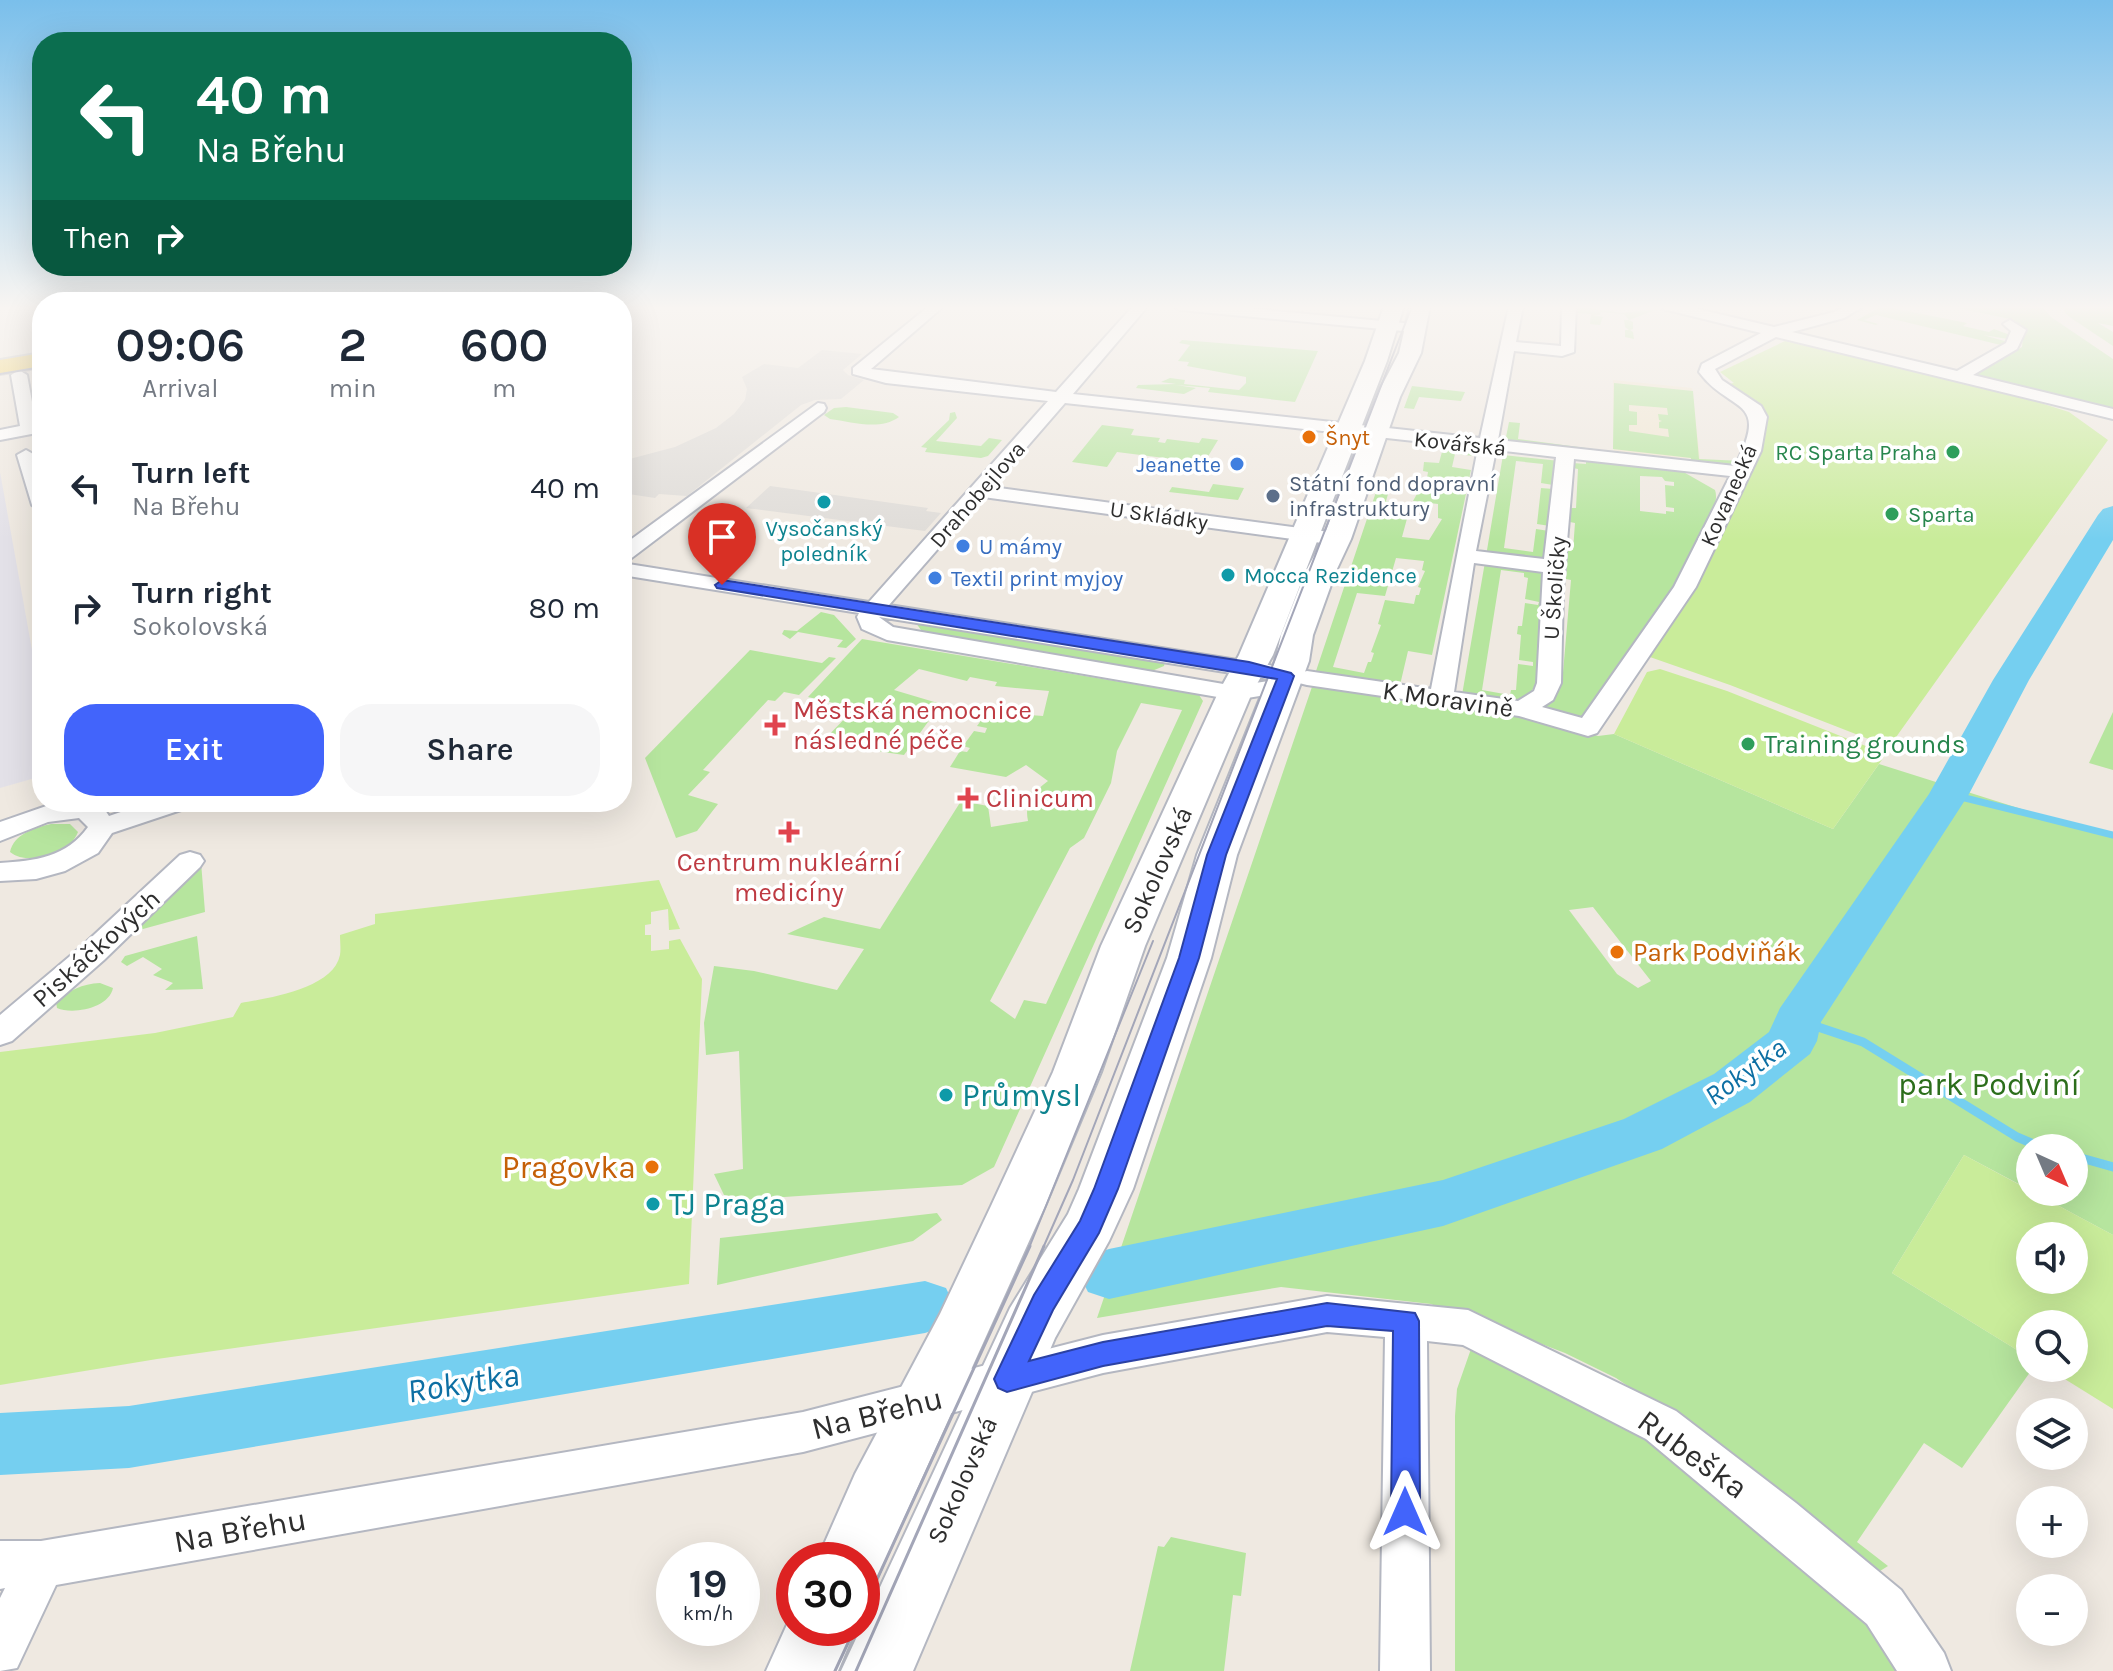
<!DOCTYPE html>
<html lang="en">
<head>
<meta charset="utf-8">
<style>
	:root { --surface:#fff; --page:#f6f6f7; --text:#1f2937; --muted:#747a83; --accent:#4264fb }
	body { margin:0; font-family:Karla,sans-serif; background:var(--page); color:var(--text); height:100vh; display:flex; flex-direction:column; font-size:30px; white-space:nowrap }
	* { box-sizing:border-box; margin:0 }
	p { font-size:26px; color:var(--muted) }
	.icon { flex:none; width:44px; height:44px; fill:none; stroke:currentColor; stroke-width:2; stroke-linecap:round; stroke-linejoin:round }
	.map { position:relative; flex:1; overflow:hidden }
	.details { position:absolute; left:32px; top:292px; width:600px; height:520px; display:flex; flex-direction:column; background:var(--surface); border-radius:32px; box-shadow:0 8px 32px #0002 }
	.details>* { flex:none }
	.top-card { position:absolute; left:32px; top:32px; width:600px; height:244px; border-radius:32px; box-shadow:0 8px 32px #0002; background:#0b6e4f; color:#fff; overflow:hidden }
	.needle { width:52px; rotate:136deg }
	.controls { position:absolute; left:2016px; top:1134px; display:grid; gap:16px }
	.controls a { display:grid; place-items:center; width:72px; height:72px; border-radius:50%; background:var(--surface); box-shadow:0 8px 32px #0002; font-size:40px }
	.speed { position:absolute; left:656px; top:1542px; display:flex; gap:16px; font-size:40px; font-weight:700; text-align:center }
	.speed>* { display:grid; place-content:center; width:104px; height:104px; border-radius:50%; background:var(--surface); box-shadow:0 8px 32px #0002; line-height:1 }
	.speed small { font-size:20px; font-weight:400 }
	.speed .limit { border:12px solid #d22; background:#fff; color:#111 }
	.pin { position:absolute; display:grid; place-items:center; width:68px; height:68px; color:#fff; margin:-82px -34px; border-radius:50% 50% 50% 0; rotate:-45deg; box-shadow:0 0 8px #0007 }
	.pin .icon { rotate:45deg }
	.me { position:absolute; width:88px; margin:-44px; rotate:0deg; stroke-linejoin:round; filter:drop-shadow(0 0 6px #0008) }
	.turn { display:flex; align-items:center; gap:28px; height:168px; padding:0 32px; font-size:36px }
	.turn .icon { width:104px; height:104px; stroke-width:2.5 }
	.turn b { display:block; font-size:56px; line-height:68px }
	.then { display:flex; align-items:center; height:76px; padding:0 32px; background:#0003; gap:16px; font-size:30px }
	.eta { display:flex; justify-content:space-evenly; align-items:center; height:136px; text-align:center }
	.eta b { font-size:48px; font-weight:600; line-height:56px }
	.action { display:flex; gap:16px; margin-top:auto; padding:16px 32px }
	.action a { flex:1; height:92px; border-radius:32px; background:var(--accent); color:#fff; font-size:32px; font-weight:600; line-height:92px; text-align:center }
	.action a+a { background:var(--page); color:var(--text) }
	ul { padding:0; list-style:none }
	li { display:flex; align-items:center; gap:24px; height:120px; padding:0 32px }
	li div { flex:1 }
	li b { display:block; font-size:30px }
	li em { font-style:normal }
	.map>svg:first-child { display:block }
	.industrial { fill:#e3e1e8 }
	.education { fill:#f0e6d1 }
	.green { fill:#b6e59e; fill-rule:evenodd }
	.pitch { fill:#c9ec9a; fill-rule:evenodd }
	.plaza { fill:#dfdcd8 }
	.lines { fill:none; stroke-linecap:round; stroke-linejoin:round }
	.stream-far1 { stroke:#75cff0; stroke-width:7 }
	.stream { stroke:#75cff0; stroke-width:9 }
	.river { fill:#75cff0; fill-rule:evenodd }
	.minor-casing { stroke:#b4b7c1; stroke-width:4 }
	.secondary-casing { stroke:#b4b7c1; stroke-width:4 }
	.primary-casing { stroke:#c9c9c9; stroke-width:4 }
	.minor { fill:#fff; fill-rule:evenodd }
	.secondary { fill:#fff; fill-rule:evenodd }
	.primary { fill:#f2d163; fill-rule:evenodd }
	.tram-far1 { stroke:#a3a6b8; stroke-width:2 }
	.tram { stroke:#a3a6b8; stroke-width:3 }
	.route { fill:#4264fb; stroke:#2b41a3; stroke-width:2 }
	.food-dot { fill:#e8710a; stroke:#fff; stroke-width:3 }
	.leisure-dot { fill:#2e9e5b; stroke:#fff; stroke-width:3 }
	.shop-dot { fill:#3f7fe0; stroke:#fff; stroke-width:3 }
	.service-dot { fill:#5c6f8a; stroke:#fff; stroke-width:3 }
	.culture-dot { fill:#0f9aa8; stroke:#fff; stroke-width:3 }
	.health-dot { fill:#e0444e; stroke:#fff; stroke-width:3 }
	.labels { text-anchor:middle; stroke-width:7; stroke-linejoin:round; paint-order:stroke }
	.far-food-label { font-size:22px; fill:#c56008; stroke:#fff; text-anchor:start }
	.far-street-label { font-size:22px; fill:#2e2e2e; stroke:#fff }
	.far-leisure-label { font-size:22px; fill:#27864d; stroke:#fff; text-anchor:end }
	.far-shop-label { font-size:22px; fill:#366cbe; stroke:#fff; text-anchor:start }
	.far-service-label { font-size:22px; fill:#4e5e75; stroke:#fff; text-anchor:start }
	.far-culture-label { font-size:22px; fill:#0d838f; stroke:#fff }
	.street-label { font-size:26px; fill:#2e2e2e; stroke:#fff }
	.health-label { font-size:26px; fill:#be3a42; stroke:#fff; text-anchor:start }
	.leisure-label { font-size:26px; fill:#27864d; stroke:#fff; text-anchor:start }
	.food-label { font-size:26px; fill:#c56008; stroke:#fff; text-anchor:start }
	.water-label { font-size:28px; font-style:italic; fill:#0d6fa3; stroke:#fff }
	.near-park-label { font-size:32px; fill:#2c6e1b; stroke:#fff }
	.near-culture-label { font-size:32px; fill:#0d838f; stroke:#fff; text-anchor:start }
	.near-food-label { font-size:32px; fill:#c56008; stroke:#fff; text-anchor:end }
	.near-street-label { font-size:32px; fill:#2e2e2e; stroke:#fff }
	.near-water-label { font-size:34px; font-style:italic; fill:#0d6fa3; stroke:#fff }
</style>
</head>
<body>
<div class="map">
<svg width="2113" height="1671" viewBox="0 0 2113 1671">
	<rect width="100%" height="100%" fill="#efe9e1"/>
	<path class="industrial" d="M0,472L32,650H42V776L0,788Z"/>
	<path class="education" d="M1613,380L1692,388L1700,459L1614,454Z"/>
	<path class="green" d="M1577,306L1621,313L1658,309L1629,320L1633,322V329L1630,330L1633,332L1634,339L1625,337V330H1629L1625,327L1624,320H1629L1624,314L1601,312L1600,315H1593L1603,317L1600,325L1590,324L1591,314L1577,313Z
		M1882,306L1967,323L1963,326L1989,332L1994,329L2010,335L2008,339L1983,335L2008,342L2005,346L1876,315L1864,320L1878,324L1876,325L1857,320Z
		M1948,306H2042L2051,317L2113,359V411L1973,375L2022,347L2024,330L2010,319Z
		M2064,306H2113V326L2098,323L2113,332V346L2071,318L2065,313Z
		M1182,340L1318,351L1295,402L1208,392L1210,388L1176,385L1196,388L1184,394L1136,388L1138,385L1176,384L1161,382L1170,378L1185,380L1184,384L1239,390L1246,383V377L1187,366L1189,362L1178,361L1190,345L1179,343Z
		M1614,383L1693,391L1699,459L1743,461L1733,468L1680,470L1715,490C1728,524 1614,680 1590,716L1577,719L1542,708L1553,691L1558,692L1562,684L1571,580L1566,579L1568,550H1573L1575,523L1570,522L1571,508H1576L1578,469L1573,468V463L1586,464V458L1505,442L1509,422L1520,423L1518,439L1691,462V458L1613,449ZM1629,405L1667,408L1668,415L1658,414L1659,420L1662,421L1659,422V428L1668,429L1669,437L1629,431V425H1637V412L1629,411ZM1640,476L1662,477L1665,481L1674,482V486L1665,485L1666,507L1674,508V512L1666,511V514L1640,511Z
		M1412,386L1465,392L1461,401L1419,397L1414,409L1404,408Z
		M846,407L893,413L899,417C880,431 852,422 830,419L824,415L834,408Z
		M955,412L957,418L936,441L981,446L989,438L1002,440L988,456L981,458L925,452L927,448L921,447L949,420L950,413Z
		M1102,425L1134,429L1131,435L1160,438L1158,442L1165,443L1167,439L1199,443L1202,438L1218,440L1204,463L1117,452L1107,467L1072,462Z
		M1443,448L1475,452L1474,456L1455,454L1452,467L1471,470L1432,655L1408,651L1400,685L1314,677L1379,483L1391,484L1386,501L1411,504L1402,537L1429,540L1442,519L1438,518V504L1413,501L1418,492H1423V488L1417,487L1422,478H1427L1428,472L1423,471L1424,462L1439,463ZM1396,558L1424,561L1422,570L1425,571L1418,587L1421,588L1419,595H1416L1414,604L1385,600L1378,624L1381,625L1371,652L1374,653L1371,662H1368L1364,673L1333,667L1357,593L1385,596Z
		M1503,455L1560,461L1552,560L1486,556ZM1516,461L1543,464L1541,483L1553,485V489L1541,488L1537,524L1550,526L1549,531L1536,529L1533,552L1504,548Z
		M1213,484L1244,488L1238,500L1169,492L1172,487L1209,492Z
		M1485,562L1544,570C1544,609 1554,676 1522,702L1462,695ZM1501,570L1524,573V577L1528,578L1525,599L1539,602L1538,605L1525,603L1522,626H1518L1517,634L1521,635L1519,660L1533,662V666L1518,664L1516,690H1511L1510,695L1482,690Z
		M821,612L834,615L856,639L846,648L837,647L843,640L798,632L790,639L782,634L784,630L797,631Z
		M914,620L1165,662L1164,666L1152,671L923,633Z
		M862,639L1199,695L1203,701L994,1167L962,1185L741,1200L724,1195L714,1174L743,1169L739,1051L706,1055L704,1023L714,966L754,971L837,990L864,949L787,934L824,917L880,929L961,801L988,806L991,827L1028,821C1024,802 1033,792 1048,781L1026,765L1006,777L950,767L960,751L967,752L970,748L963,746L974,731L985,733L987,728L977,726L987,712L1043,716L1049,691L995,686L997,682L970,677L967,681L919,669L894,690L941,704L904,755L821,743L855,708L808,697ZM1141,703L1182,710L1046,1004L1024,1000L1015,1019L990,1001L1070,848L1084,838L1111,783L1117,751Z
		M750,650L822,663L829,657L836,658L799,695L784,692L775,701L768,700L703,770L710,772L688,795L718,804L697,831L676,838L645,758Z
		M1314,681L1528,714L1598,736L1614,734L1833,829L1879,764L2113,838V1235L2033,1192H2074V1148H2030V1190L1964,1155L1892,1273L2030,1358V1368H2033L1962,1468L1924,1443L1857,1542L1888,1566L1880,1571L1868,1569L1662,1409L1616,1378L1565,1353L1518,1335L1474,1323L1431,1304L1281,1287L1097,1318ZM1593,907L1651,981L1638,988L1617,974L1569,910Z
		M2113,712V770L2089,763Z
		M51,824H70L78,832C70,854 29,867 10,852C14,834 34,828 51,824Z
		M201,862L205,912L132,932Z
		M197,936L203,989L165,990L173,983L153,975L162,969L143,957L127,966L121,962L125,956Z
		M100,983L113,988C109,1008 73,1015 57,1008L56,1002C69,990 82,984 100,983Z
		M937,1213L942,1220L913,1241L717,1285L720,1238Z
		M1472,1346L1616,1414L1870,1616L1899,1671H1455V1416L1457,1389Z
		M1171,1537L1246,1553L1241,1596L1233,1595L1224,1671H1130L1158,1546L1164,1547Z"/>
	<path class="pitch" d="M1785,341L1803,343L2003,391L2069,412L2108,440L1889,747L1730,685L1647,656L1763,409L1728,384L1734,383L1720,372Z
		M1660,669L1727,691L1886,754L1833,829L1614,734L1647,672Z
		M659,880L680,929L669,930L668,909L651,912V924L645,925V935H651V951L669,949V941L680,939L702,979L689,1284L157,1359L0,1385V1052L155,1033L233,1017L241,1003C268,998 333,989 340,955C341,949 340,941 340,935L375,924V914Z
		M1964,1155L2113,1235V1409L2047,1368H2074V1324H2030V1358L1892,1273ZM2030,1236H2074V1280H2030Z"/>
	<path class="plaza" d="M822,350L862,354L843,370L848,375L864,380L841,399L815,400L801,405L687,496L659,494L655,498L622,493V461L675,447L716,428L734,414L745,400L747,389L742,377L764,364L798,368Z
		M770,486L928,508L926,511L941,513L925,531L746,508Z"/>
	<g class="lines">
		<path class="stream-far1" d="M1949,794L2113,835"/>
		<path class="stream" d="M1797,1020L1863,1042L2017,1137L2043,1148
			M2074,1156L2113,1167"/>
		<path class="river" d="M2113,506V540L2029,680L1969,794L1821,1022L1817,1041L1810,1054L1750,1102L1662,1149L1443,1226L1109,1299L1088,1292L1079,1274L1088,1256L1109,1249L1443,1180L1624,1119L1714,1074L1769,1032L1780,1008L1929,794L1993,680L2098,515L2103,509Z
			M925,1281L946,1288L955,1307L946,1326L925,1333L129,1468L0,1475V1413L129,1406Z"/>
		<defs>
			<path id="minor" d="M929,306H944L871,369L1056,392L1133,306H1148L1073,394L1480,438L1509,306H1523L1516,342L1561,346L1562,306H1576L1574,352L1562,356L1514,351L1498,440L1735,466C1771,396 1730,414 1699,372L1702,364L1761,333L1663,309L1661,306H1685L1774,327L1834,312L1846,306H1864L1844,318L1792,332L1957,371L2006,343L2011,331L2003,324L2010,320L2026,330L2017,349L1973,375L2113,409V419L1776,337L1715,369L1722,380L1761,406L1767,417L1761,451L1696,587L1597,733L1588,736L1519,716L1307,685L1299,683L1295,678L1299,673L1307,671L1431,689L1478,448L1065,403L992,487L1337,533L1347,539L1337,545L983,497L889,605L1269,665L1277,667L1281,672L1277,677L1269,679L879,617L893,627L1235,686L1282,679L1291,681L1294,686L1291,691L1235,700L887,640L862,629L857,617L859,613L622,575V563L869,602L1048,401L886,383L853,374V368ZM1496,450L1556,457L1544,559L1476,551ZM1574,459L1730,476L1674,587L1582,718L1542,707L1553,700L1561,683L1563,589ZM1474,563L1543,572L1537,683L1534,691L1518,701L1454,692Z
				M1173,306H1223L1414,324L1421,328L1414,332L1180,310Z
				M19,370L27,375L36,423L42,422V432L0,440V430L20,426L11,375Z
				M818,403L824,404L826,408L824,412L629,560L622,562V546Z
				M26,450L35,455L42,476V511L32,505L17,455Z
				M85,802L105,810L109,816L150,802H191L187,808L112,833L98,853L65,871L36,879L0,881V863C35,861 67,857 88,827L79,818L48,822L0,841V822L55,803Z
				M190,852L200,855L204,861L200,867L104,960L12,1041L0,1045V1015L82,946L180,855Z
				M1327,1296L1468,1310L1676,1411L1796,1503L1901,1590L1944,1653L1951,1671H1897L1867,1624L1646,1439L1463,1345L1427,1341L1430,1671H1380L1385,1337L1327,1332L1103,1373L803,1452L56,1585L17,1668L0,1671V1598L5,1588L0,1589V1541H41L803,1412L1103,1335Z"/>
			<path id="secondary" d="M1384,306H1404L1387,361L1273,655L1252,693L1145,946L1101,1072L1045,1206L874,1584L862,1589V1560H817L855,1474L940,1314L991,1206L1053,1072L1101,946L1218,693L1239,655L1365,361Z
				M1410,306H1430L1421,353L1400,397L1351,539L1336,571L1313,635L1309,661L1237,855L1211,958L1133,1189L1109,1241L1055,1338L913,1671H841L1010,1308L1068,1214L1079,1189L1167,958L1197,855L1275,661L1281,635L1306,571L1323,539L1376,397L1399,353Z
				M794,1609V1628H856L838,1671H766Z"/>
			<path id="primary" d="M42,353V367L0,374V360Z"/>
		</defs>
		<use href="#minor" class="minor-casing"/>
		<use href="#secondary" class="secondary-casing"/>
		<use href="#primary" class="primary-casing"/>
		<use href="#minor" class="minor"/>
		<use href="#secondary" class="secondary"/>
		<use href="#primary" class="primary"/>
		<path class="tram-far1" d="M0,374L42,367
			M1029,1248L1153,941
			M1043,1248L1073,1180L1412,306"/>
		<path class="tram" d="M862,1612L1030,1246
			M835,1671L855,1628
			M856,1671L1044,1246"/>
	</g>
	<linearGradient id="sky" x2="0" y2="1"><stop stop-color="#7abfeb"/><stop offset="0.57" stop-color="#f8f5f2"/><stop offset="1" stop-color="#f8f5f2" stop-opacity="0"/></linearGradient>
	<rect width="2113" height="540" fill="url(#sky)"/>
	<path class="route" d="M722,580L1249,662L1291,673L1294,676L1226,855L1199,958L1118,1189L1099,1233L1053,1310L1029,1361L1103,1342L1327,1303L1415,1313L1419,1321L1420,1512L1416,1522L1405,1527L1395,1522L1391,1512L1393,1331L1327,1326L1103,1366L1007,1392L998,1388L994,1379L1034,1295L1080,1221L1094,1189L1179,958L1207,855L1277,679L717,588L715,585Z"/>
	<g class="food-dot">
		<circle cx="1309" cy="437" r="8"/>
		<circle cx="1617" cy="952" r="8"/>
		<circle cx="652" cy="1167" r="8"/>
	</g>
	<g class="leisure-dot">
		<circle cx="1953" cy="452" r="8"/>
		<circle cx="1892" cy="514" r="8"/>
		<circle cx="1748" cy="744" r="8"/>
	</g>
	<g class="shop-dot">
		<circle cx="1237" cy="464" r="8"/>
		<circle cx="963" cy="546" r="8"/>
		<circle cx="935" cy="578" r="8"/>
	</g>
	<circle class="service-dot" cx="1273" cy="496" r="8"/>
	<g class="culture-dot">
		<circle cx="824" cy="502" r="8"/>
		<circle cx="1228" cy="575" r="8"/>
		<circle cx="946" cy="1095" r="8"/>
		<circle cx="653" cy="1204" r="8"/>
	</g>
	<g class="health-dot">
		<path d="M771 713h8v8h8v8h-8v8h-8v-8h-8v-8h8z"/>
		<path d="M964 786h8v8h8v8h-8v8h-8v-8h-8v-8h8z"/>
		<path d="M785 820h8v8h8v8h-8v8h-8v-8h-8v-8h8z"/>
	</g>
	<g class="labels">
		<g class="far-food-label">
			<text x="1325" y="445">Šnyt</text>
		</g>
		<g class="far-street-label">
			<text transform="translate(1460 443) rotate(6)" y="8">Kovářská</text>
			<text transform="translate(977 494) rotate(-49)" y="8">Drahobejlova</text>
			<text transform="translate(1728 495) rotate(-66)" y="8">Kovanecká</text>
			<text transform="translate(1159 515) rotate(8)" y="8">U Skládky</text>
			<text transform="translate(1554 588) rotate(-86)" y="8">U Školičky</text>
		</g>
		<g class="far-leisure-label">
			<text x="1937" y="460">RC Sparta Praha</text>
			<text x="1908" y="522" text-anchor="start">Sparta</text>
		</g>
		<g class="far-shop-label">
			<text x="1221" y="472" text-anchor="end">Jeanette</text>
			<text x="979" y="554">U mámy</text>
			<text x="951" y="586">Textil print myjoy</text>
		</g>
		<g class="far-service-label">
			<text x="1289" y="491">Státní fond dopravní<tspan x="1289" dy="25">infrastruktury</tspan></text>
		</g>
		<g class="far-culture-label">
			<text x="824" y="536">Vysočanský<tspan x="824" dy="25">poledník</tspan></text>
			<text x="1244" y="583" text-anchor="start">Mocca Rezidence</text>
		</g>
		<g class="street-label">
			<text transform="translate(1448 699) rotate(8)" y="9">K Moravině</text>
			<text transform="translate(1157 870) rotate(-66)" y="9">Sokolovská</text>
			<text transform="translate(96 948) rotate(-42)" y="9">Piskáčkových</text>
			<text transform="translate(962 1480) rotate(-66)" y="9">Sokolovská</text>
		</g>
		<g class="health-label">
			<text x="793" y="719">Městská nemocnice<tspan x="793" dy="30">následné péče</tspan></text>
			<text x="986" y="807">Clinicum</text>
			<text x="789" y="871" text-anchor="middle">Centrum nukleární<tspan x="789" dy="30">medicíny</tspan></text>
		</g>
		<g class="leisure-label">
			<text x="1764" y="753">Training grounds</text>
		</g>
		<g class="food-label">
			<text x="1633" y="961">Park Podviňák</text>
		</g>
		<g class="water-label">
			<text transform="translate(1745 1071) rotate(-36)" y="10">Rokytka</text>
		</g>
		<g class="near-park-label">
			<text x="1989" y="1095">park Podviní</text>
		</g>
		<g class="near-culture-label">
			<text x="962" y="1106">Průmysl</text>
			<text x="669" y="1215">TJ Praga</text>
		</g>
		<g class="near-food-label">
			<text x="636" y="1178">Pragovka</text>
		</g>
		<g class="near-street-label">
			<text transform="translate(877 1413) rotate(-14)" y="11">Na Břehu</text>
			<text transform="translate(1693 1454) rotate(36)" y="11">Rubeška</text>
			<text transform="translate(240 1530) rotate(-10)" y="11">Na Břehu</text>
		</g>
		<g class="near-water-label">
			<text transform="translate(463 1382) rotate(-9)" y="12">Rokytka</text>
		</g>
	</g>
</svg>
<div class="controls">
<a><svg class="needle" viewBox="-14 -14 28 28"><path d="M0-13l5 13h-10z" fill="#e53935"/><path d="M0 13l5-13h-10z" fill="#747a83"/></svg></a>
<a><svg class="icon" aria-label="sound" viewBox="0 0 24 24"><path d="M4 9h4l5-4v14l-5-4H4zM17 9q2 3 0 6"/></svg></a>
<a><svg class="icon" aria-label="search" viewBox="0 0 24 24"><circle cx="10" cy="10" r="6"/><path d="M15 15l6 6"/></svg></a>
<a><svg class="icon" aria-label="layers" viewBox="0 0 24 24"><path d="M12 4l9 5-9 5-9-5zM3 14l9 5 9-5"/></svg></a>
<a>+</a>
<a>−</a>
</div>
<div class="speed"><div>19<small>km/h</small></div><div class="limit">30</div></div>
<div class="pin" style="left:722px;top:585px;background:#d93025"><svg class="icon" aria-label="arrive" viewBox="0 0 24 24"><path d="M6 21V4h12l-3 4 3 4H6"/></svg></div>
<svg class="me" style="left:1405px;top:1512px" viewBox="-20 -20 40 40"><path d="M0-17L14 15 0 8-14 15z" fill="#4264fb" stroke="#fff" stroke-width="4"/></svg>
<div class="top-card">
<div class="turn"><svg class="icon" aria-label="left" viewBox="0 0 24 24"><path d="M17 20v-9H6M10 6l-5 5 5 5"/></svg><div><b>40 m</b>Na Břehu</div></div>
<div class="then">Then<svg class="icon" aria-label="right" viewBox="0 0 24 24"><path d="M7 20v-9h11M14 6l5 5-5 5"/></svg></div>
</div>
<section class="details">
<div class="eta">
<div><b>09:06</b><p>Arrival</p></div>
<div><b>2</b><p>min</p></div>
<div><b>600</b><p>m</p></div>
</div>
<ul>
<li><svg class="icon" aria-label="left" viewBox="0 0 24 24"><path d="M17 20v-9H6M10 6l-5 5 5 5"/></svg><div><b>Turn left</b><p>Na Břehu</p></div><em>40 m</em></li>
<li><svg class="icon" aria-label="right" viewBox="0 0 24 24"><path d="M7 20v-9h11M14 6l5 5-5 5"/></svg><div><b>Turn right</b><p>Sokolovská</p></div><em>80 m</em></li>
</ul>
<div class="action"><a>Exit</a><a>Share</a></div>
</section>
</div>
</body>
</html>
